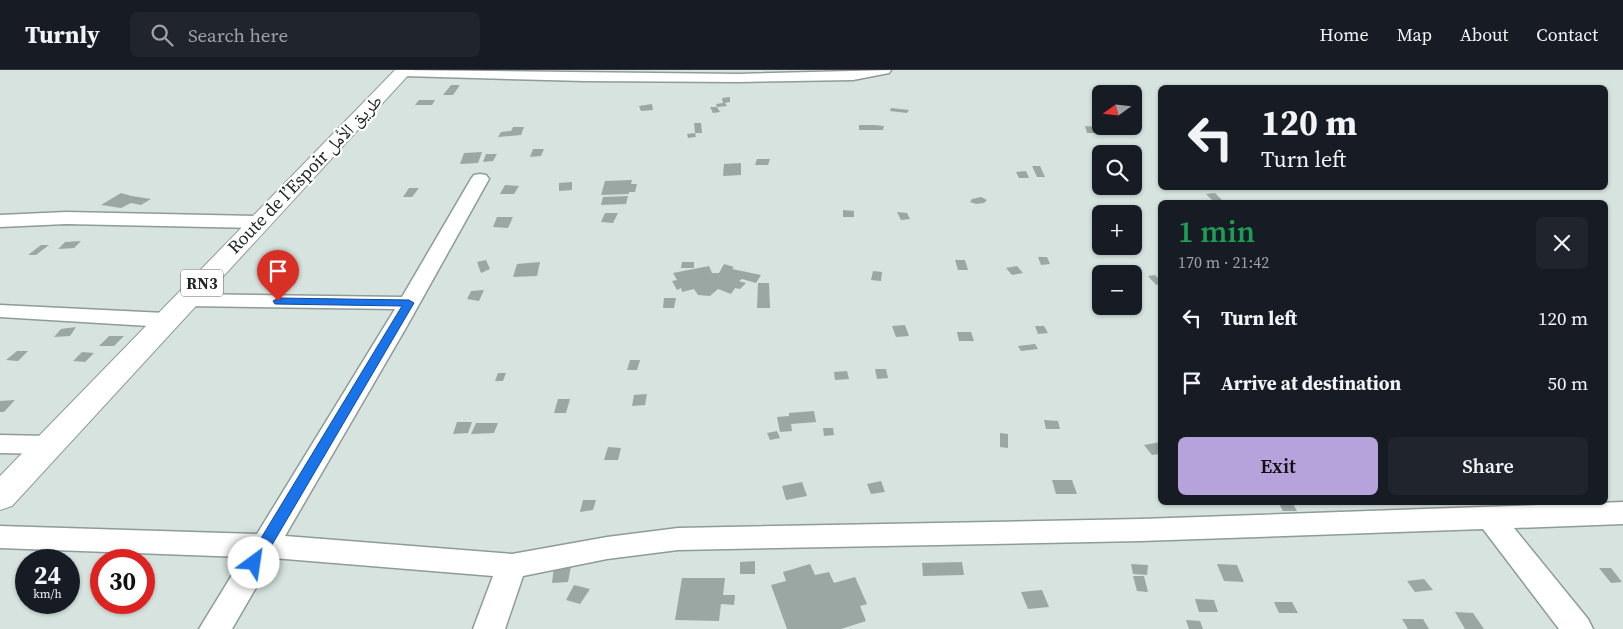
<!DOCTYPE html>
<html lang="en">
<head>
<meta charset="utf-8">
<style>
	:root { --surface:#171b24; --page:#20242c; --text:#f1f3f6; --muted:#9ea1a6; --line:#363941; --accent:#b6a3db }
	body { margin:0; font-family:"Source Serif 4","Noto Naskh Arabic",serif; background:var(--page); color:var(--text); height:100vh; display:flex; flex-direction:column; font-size:19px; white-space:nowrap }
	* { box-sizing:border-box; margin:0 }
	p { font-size:16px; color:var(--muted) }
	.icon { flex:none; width:28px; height:28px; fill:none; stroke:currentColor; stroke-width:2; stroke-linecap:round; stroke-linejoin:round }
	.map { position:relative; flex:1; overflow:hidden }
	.panel { position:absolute; left:1158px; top:130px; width:450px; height:305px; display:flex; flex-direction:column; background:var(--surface); border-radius:8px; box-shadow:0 1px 4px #0004 }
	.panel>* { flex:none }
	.banner { position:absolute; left:1158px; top:15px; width:450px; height:105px; border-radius:8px; box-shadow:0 1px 4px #0004; background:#171b24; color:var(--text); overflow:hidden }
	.needle { width:32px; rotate:255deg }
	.controls { position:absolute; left:1092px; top:15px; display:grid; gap:10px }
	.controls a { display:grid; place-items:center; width:50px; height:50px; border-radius:8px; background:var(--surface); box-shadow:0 1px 4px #0004; font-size:25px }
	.speed { position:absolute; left:15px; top:479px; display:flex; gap:10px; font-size:25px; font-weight:700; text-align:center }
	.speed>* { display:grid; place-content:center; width:65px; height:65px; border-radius:50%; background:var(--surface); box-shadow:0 1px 4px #0004; line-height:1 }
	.speed small { font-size:12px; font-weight:400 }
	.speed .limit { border:8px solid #d22; background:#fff; color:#111 }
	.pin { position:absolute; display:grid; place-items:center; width:42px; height:42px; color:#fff; margin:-51px -21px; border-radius:50% 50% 50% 0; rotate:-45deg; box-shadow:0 0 5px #0007 }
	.pin .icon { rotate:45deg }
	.me { position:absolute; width:55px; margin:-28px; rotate:31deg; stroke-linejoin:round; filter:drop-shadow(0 0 4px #0008) }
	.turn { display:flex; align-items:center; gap:18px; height:105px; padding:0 20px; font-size:22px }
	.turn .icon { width:65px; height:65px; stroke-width:2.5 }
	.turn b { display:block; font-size:35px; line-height:42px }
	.round { display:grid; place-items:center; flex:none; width:52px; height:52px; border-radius:8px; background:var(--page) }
	.overview { display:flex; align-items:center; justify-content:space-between; height:85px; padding:0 20px }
	h1 { font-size:30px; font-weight:600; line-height:38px; color:#1e9e55 }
	.primary-button { display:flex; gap:10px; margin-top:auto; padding:10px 20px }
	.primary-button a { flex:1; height:58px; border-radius:8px; background:var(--accent); color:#111; font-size:20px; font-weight:600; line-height:58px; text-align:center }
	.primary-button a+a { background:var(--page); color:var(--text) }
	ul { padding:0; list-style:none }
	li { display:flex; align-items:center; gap:15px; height:65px; padding:0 20px }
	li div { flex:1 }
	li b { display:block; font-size:19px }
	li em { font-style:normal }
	header { display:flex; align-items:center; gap:30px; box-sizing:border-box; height:70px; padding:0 25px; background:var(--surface); border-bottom:1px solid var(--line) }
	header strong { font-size:24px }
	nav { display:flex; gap:28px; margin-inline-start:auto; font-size:18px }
	.search { width:350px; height:45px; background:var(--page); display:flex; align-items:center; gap:12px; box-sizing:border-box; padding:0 18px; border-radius:8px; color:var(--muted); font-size:19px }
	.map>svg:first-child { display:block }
	.building { fill:#9ba7a2 }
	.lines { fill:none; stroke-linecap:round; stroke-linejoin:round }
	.minor-casing { stroke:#8f9b96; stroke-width:3 }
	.highway-casing { stroke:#8f9b96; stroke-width:2 }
	.minor { fill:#fff; fill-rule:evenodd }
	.highway { fill:#fff; fill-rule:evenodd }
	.route { fill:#1a73e8; stroke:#114b97 }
	.labels { text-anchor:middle; stroke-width:4.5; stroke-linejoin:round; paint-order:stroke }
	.shield { fill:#fff; stroke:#646766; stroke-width:1 }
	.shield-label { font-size:16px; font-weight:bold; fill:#212624 }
	.street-label { font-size:18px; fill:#212624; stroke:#fff }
</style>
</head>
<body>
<header>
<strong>Turnly</strong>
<div class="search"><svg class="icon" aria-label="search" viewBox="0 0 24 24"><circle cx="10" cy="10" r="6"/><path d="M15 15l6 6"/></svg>Search here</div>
<nav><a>Home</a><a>Map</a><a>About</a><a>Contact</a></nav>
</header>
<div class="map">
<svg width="1623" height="559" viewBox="0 0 1623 559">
	<rect width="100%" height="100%" fill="#d6e3de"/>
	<path class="building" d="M451,15H460L453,25H443Z
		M730,27V32L725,33L727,36L717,37L720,42L713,43L710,37H717L716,34L723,33L722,28Z
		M419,30H435L432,35H415Z
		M652,34L653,40L641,41L639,36Z
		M891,38L909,40L907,43L890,41Z
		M694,53H701L702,63H695L696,67L688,68L687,64L695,63Z
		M859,55H875L884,56L883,60H859Z
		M1085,56L1098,57L1101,63H1087Z
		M513,57H524L521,65L498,67L501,62L511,61Z
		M533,79H544L541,86L530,87Z
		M482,82L478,93L460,94L464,83Z
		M486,84H497L493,91L483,92Z
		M757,89H770L768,95H755Z
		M741,93V105L723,106L724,94Z
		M1032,96H1040L1045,107H1037Z
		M1026,101L1029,108H1019L1016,102Z
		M632,110L631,114H637L635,122H629V124L601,125L605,111Z
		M572,112V120L559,121V113Z
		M505,115L519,116L514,124H500Z
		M409,118H419L412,127H403Z
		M121,123L132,126L151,129L141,135L131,133L121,138L101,135Z
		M1215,123L1222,130L1213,131L1206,124Z
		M628,126L626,134L601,135L603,127Z
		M981,127L987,130L984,133L976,134L970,132L972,129Z
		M843,140L854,141V147H843Z
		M897,142L907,143L910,149L901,150Z
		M605,143H618L613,153L601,152Z
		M497,147H513L508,158L493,157Z
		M81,171L74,178L58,179L65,172Z
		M41,175H49L36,185H28Z
		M1038,187H1047L1050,194L1041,195Z
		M486,190L490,199L481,203L477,192Z
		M955,190H965L968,200H958Z
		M540,192L537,206L513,207L517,194Z
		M682,192H694V198H681Z
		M724,194L734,197L732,199L761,205L756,213L742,209L739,211L746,213L740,219L735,218L731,224L718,219L710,226L698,225L694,219L682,222L681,218L677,220L672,211L677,210L673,203L709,196L712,203H719Z
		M1017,196L1023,203L1012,205L1006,198Z
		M873,201L882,202L881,211L871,210Z
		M1155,205L1160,210V214L1156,215L1148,206Z
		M288,209L282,220H270L275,210Z
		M758,213H769L770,238H757Z
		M484,220L479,231L467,229L471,221Z
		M664,228H676L674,238H663Z
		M905,255L909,266L896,267L892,256Z
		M1035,256H1044L1048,263L1038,264Z
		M76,257L70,266L54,267L61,259Z
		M957,262H971L974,271H959Z
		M109,266H124L114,276H99Z
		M1035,274L1038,279L1021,281L1018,276Z
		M17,281H28L18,291L6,290Z
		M82,282L94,283L85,292L73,291Z
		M630,290H640L637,300H627Z
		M875,299H886L888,308L877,309Z
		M847,301L849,309L835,310L834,302Z
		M498,303H506L503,311H495Z
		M647,324L645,335L632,336L634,325Z
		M558,329H570L566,343H554Z
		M15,330L4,342H0V331Z
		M814,341L816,352L791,354L792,361L780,362L777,347L789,346V343Z
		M1044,350L1058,351L1060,359H1046Z
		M457,352H472L468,363L453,364Z
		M476,353H498L494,363L471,364Z
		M823,358H833L834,365L824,366Z
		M777,361L780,368L770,370L767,363Z
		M1000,363L1008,364V378L1000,377Z
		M1160,372V384L1152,385L1144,375Z
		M608,377L621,378L618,390H604Z
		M1052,410H1072L1077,424H1056Z
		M881,411L885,422L871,424L867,414Z
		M802,412L807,426L786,430L782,416Z
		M583,430H596L593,440L580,442Z
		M1278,432H1292L1297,441H1283Z
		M755,491V504H740V492Z
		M962,492L964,505L923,506L922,493Z
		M810,494L815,505L829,502L834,513L855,507L867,534L860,536L866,551L841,559H787L771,515L786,511L783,502Z
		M1131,494L1148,495L1147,505L1133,504Z
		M1217,494L1237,495L1244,512L1224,511Z
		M554,496H571L568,512L552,513Z
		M1599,498H1611L1622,512L1611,513Z
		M1133,506H1144L1148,522L1137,521Z
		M682,508H725L723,525H735L734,535L721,534L719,551L675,550Z
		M1424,509L1433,520L1415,522L1407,511Z
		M574,515L590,519L580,534L566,530Z
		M1042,520L1049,537L1028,539L1021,522Z
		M1195,529L1214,530L1218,542H1199Z
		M1274,532H1292L1298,543H1279Z
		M1455,542L1473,543L1484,559H1465Z
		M1402,549H1423L1429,559H1408Z
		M1186,550L1200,551L1203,559H1189Z"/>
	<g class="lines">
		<defs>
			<path id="minor" d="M397,0L738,4L891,0L889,3L853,10L738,12L585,11L403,6L398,5L396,2Z
				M480,104L486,105L489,109L407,256L285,466L512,484L607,467L678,458L1141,449L1623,432V454L1514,458L1588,549L1593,559H1559L1483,459L1141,471L678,480L607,489L523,506L505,559H473L493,506L273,488L232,559H199L243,487L0,478V456L257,464L395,239L185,236L178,234L175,230L178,226L185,224L402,227L471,109L474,105Z
				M66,142L259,146L266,148L268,152L266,156L259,158L66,154L0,157V145Z
				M0,235L165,243L173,245L176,250L173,255L165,257L0,247Z
				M0,365L48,366L57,369L61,375L57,381L48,384L0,383Z"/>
			<path id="highway" d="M395,0H413L12,436L0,440V406Z"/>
		</defs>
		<use href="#minor" class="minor-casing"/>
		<use href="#highway" class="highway-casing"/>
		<use href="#minor" class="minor"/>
		<use href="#highway" class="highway"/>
	</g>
	<path class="route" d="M278,228L409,230L414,233L259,497L254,499L249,497L247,493L249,488L402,236L275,234L273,231Z"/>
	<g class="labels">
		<rect class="shield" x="181" y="199.5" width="42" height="27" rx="4"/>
		<g class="shield-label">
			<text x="202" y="219">RN3</text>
		</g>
		<g class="street-label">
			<text transform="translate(305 104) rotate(-46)" y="6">Route de l’Espoir طريق الأمل</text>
		</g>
	</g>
</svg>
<div class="controls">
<a><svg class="needle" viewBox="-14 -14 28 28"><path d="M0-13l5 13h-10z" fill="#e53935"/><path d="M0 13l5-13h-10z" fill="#9ea1a6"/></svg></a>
<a><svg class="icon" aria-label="search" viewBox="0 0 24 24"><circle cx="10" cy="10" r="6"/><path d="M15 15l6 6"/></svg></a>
<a>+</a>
<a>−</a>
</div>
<div class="speed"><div>24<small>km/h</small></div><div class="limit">30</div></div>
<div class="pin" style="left:278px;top:231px;background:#d93025"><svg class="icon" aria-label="arrive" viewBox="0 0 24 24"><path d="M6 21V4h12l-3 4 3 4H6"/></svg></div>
<svg class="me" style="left:254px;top:493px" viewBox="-20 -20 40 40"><circle r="19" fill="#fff"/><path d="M0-13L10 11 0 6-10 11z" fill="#1a73e8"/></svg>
<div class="banner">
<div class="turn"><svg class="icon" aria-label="left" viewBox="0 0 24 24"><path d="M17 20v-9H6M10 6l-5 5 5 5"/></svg><div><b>120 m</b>Turn left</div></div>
</div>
<section class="panel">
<div class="overview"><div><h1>1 min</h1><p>170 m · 21:42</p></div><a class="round"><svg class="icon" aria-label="close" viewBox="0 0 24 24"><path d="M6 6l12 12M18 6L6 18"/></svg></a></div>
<ul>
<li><svg class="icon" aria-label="left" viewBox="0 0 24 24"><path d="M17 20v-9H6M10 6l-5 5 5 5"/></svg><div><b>Turn left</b></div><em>120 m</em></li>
<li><svg class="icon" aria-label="arrive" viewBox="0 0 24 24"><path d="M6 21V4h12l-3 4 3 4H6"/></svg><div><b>Arrive at destination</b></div><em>50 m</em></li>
</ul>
<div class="primary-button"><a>Exit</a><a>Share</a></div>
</section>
</div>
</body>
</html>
